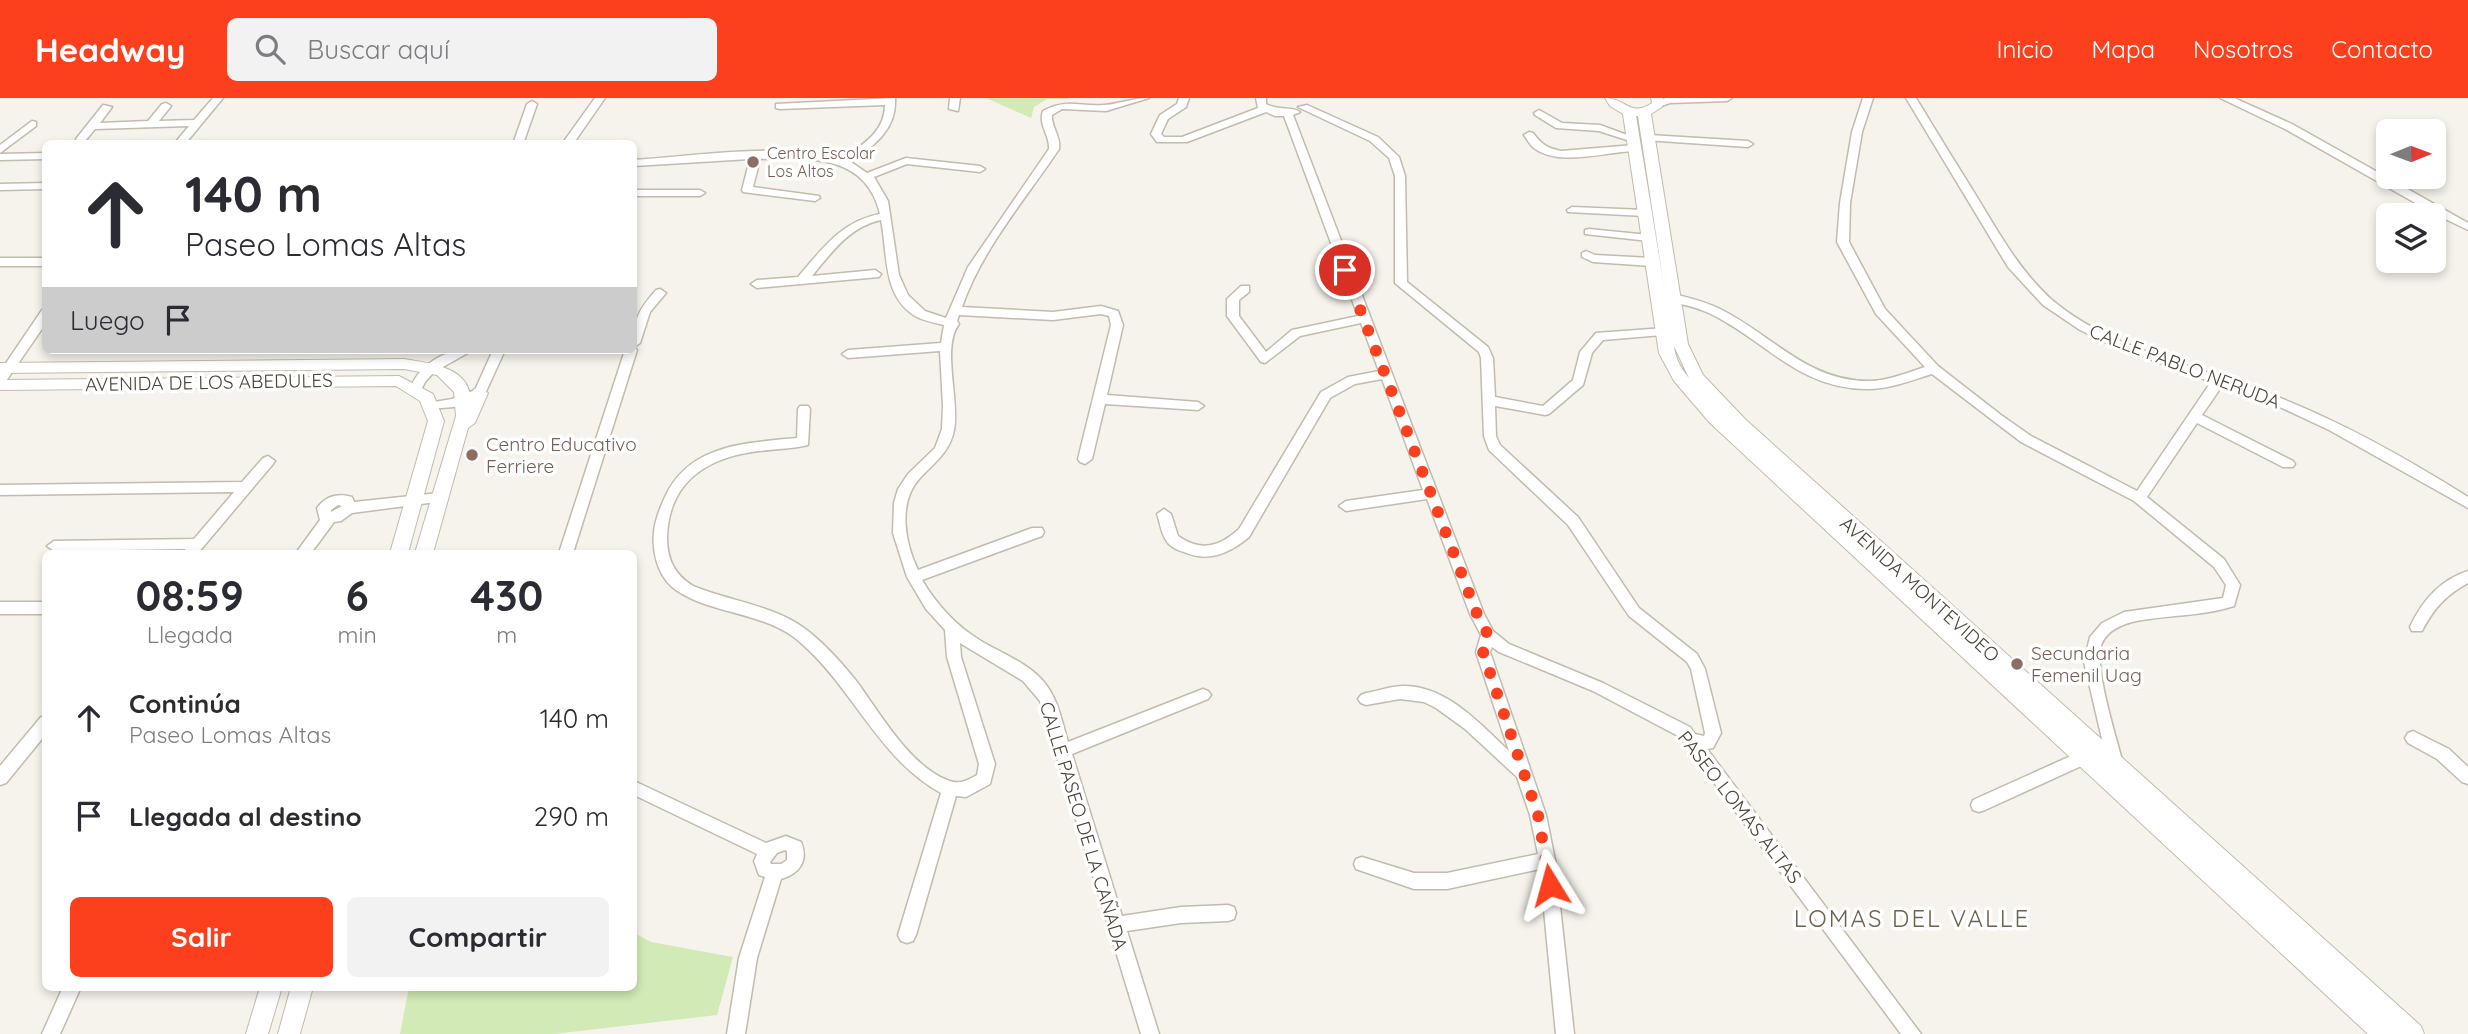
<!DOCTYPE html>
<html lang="es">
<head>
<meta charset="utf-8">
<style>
	:root { --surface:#fff; --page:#f2f2f3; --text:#2b2b33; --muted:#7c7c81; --accent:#fc3f1d }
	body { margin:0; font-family:Quicksand,sans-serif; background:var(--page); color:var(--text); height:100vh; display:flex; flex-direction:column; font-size:26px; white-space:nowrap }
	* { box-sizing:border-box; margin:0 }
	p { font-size:23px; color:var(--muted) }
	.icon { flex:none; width:38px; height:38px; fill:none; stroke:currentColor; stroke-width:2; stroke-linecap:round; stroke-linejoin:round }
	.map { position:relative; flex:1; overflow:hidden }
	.drawer { position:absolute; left:42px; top:452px; width:595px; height:441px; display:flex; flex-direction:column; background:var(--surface); border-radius:10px; box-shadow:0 4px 10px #0003 }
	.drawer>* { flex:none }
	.top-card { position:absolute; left:42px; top:42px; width:595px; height:214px; border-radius:10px; box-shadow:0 4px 10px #0003; background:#fff; color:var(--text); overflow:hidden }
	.needle { width:46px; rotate:89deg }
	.buttons { position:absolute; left:2376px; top:21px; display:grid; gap:14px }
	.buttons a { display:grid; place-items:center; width:70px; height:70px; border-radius:10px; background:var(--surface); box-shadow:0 4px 10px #0003; font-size:35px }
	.pin { position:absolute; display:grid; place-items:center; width:60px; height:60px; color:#fff; margin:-30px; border:4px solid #fff; border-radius:50%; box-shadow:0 2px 7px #0007 }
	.me { position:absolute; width:77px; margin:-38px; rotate:352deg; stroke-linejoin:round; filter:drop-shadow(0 0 5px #0008) }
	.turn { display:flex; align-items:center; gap:24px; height:147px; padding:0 28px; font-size:32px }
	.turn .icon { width:91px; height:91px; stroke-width:2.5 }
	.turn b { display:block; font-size:49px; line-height:60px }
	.then { display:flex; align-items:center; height:66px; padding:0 28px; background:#0003; gap:14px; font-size:26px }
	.eta { display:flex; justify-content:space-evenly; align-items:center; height:119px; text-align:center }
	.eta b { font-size:42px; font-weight:700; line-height:49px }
	.cta { display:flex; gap:14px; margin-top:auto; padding:14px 28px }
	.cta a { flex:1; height:80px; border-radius:10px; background:var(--accent); color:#fff; font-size:28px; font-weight:700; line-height:80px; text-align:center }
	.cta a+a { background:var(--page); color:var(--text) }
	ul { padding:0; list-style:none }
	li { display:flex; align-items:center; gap:21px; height:98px; padding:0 28px }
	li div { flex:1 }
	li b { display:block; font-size:26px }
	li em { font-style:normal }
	header { display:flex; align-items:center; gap:42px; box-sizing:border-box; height:98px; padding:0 35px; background:var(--accent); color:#fff }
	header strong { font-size:33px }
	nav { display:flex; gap:38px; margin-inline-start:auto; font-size:24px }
	.search { width:490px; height:63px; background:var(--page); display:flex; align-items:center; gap:18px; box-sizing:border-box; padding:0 24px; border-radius:10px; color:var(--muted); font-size:26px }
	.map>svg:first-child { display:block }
	.green { fill:#d2eab5 }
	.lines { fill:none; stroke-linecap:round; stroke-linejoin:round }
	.minor-casing { stroke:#c2bbae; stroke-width:3 }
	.tertiary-casing { stroke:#c2bbae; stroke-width:2 }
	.minor { fill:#fff; fill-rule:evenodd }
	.tertiary { fill:#fff; fill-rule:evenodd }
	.route { stroke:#fc3f1d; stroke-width:12; stroke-dasharray:0 21.6 }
	.education-dot { fill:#8d6e63; stroke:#fff; stroke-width:2.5 }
	.labels { text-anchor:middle; stroke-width:7; stroke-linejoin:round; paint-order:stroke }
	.far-education-label { font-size:16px; fill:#785e54; stroke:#fff; text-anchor:start }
	.street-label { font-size:19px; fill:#4b4439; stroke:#fff }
	.education-label { font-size:19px; fill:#785e54; stroke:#fff; text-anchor:start }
	.near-neighbourhood-label { font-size:24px; letter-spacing:2px; fill:#6e6250; stroke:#fff }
</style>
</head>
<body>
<header>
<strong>Headway</strong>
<div class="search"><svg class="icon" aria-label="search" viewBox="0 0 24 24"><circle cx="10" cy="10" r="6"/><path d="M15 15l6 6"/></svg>Buscar aquí</div>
<nav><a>Inicio</a><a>Mapa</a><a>Nosotros</a><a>Contacto</a></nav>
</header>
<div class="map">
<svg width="2468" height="936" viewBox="0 0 2468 936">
	<rect width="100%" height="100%" fill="#f6f3ec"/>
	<path class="green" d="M986,0H1068V1H1047L1034,9L1031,20Z
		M634,835L651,844L733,859L717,917L554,936H400L409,889H634Z"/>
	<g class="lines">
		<defs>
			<path id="minor" d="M213,0H223L185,46H174L189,28L95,31L85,43H77L76,41L103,7L112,9L100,25L148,23L162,6L166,5L171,8L159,23L194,22Z
				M595,0H605L573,46H562Z
				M895,0C897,31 875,47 851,64L867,75L906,60L980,68L985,71L980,74L907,66L874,79L888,103L899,177L908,197L925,213L946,220L968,169L1049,51C1050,37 1038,27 1043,13C1067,0 1079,9 1104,7C1120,6 1132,0 1149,0L1106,13L1062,11L1052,17C1051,29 1061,38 1059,51C1025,102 982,151 962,209L1053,214L1101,208L1118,213L1123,227L1107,297L1198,304L1204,308L1198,312L1105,306L1092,361L1085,366L1080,364L1078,361L1111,227L1109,218L1101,216L1053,222L959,217L957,223L959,226C941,249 960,303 954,332C950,354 934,365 920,380C897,405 905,445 918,472L1032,430H1042L1044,434L1042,438L922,482C937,507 956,528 981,543C1003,556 1028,565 1044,584C1058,601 1062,624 1068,644L1203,591L1208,593L1211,597L1208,601L1072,656L1122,818L1181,809L1228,807L1234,809L1236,815L1234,821L1228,823L1181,825L1127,833L1159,936H1141L1040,603L1023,583L960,545L961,559L995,666L990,686L966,699L956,698L916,837L913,843L907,845L901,843L898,837L941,695C879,661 853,590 801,545C765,512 705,517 671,488C657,475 652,452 654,434C655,422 660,410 665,399C689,346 746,345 797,340L798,311L800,308H808L810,311L808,347C792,351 775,351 759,353C709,359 669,382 667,439C667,461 674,476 693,488C729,503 772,507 804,530C823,544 842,565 857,584C880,615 909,667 947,682C958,687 967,683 977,677L979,666L947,559L945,532L926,511L907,479L893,435L894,405L898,391L908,376L935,350L942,331L943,308L940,253L848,260L842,256L848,252L941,245L944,227C936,225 925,223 917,219C882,200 888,156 881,122C849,129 832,154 812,178L875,172L881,176L879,179L757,190L751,186L757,182L798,179C822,151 842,123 880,116C867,57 809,59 760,61L753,89L819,98L820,100L815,103L743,94L742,92L750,61L634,68V62C699,58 778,44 842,61C862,47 885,34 885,7L780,11L776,10V6Z
				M950,0H960L958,13L949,11Z
				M1179,0H1189L1186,9L1168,21L1161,36L1164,39H1182L1258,10L1256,0H1266V6C1279,13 1291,8 1300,14L1293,17L1484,516L1493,533L1509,546L1603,585L1690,629L1695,636L1704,638L1705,635L1691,571L1687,564L1629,518L1568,427L1489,352L1484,338L1481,260L1479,254L1395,185V78L1389,60L1370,43L1298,9L1307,7L1378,39L1399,59L1405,78L1407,184L1488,249L1493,260L1495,299L1543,308L1573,282L1580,254L1596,235L1678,229L1680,232L1678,235L1674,236L1603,242L1592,255L1583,287L1549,316L1545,317L1495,308L1496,338L1500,347L1578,419L1639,510L1697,556L1705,571L1721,635L1713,650L1707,651L1921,936H1901L1680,639L1593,593L1499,554L1492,549L1490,554L1546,717L1555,762L1574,936H1556L1540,771L1447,791H1414L1356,771L1354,766L1356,761L1362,759L1414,775H1447L1538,756L1530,717L1517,679L1465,631L1436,610L1424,604L1400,601L1366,607L1361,605L1358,601L1361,597L1366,595C1378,593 1391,588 1404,588C1447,588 1480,626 1509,653L1476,554L1481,537L1470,516L1427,401L1346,413L1339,408L1346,403L1423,392L1382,281L1355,286L1330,300L1249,439C1230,455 1208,465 1184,454C1177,452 1169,448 1166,442C1161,435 1160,424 1157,416L1164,411L1171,416L1178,438C1201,454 1219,449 1239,431L1321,294L1348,279L1379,273L1361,225L1300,238L1265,265L1261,264L1227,218V201L1241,188H1249V194L1239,202V218L1266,254L1292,232L1358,218L1284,18H1275L1266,14L1187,44H1157L1151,36L1160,17L1177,6Z
				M1665,0H1732L1727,3L1670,5L1658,9L1653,6Z
				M1863,0H1873L1862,34L1850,105L1849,144L1885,211L1938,268L2001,317L2031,338L2137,393L2211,284L2107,245L2080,232L2043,207L2008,169L1906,0H1916C1937,35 1959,70 1980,104C2001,139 2021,174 2052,202C2109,251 2198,268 2265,294C2337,321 2403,358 2468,399V410L2329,332L2282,310L2222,288L2202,317L2293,363L2295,366L2293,369H2283L2197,325L2147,399L2224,461L2240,487L2234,508C2206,517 2178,517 2149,521C2132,523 2110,528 2102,545C2092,565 2117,641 2123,666L2121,671L2115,673L2109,671L2084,564L2090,539L2102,525L2124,514L2223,500L2226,487L2214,469L2134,403L2021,344L1932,276C1912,282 1890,291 1869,291C1800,292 1766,243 1711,216C1694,208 1677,205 1659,201L1657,198L1663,194C1683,198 1701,202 1720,211C1771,236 1807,283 1868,283C1887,283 1907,275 1925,269L1876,216L1837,144L1840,105L1852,34Z
				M2220,0H2234L2292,26L2468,125V132L2433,115L2285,31Z
				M532,3L537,6L523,46H513L527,6Z
				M1539,12L1562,25L1600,27L1638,41L1633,44L1599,33L1556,30L1535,17L1534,15Z
				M32,23L36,24V28L0,55V47Z
				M1529,34L1533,35C1541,46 1547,50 1561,53L1634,47L1639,50L1634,53C1606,54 1558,69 1534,50C1530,47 1527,41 1524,37Z
				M1649,37L1748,43L1753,46L1748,49L1645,42L1644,40Z
				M46,55V61L0,62V56Z
				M46,85V91L0,92V86Z
				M634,92H700L705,95L700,98H634Z
				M1572,109L1645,112L1650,115L1645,118L1568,114L1567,112Z
				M1589,131L1649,137L1655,140L1649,143L1585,136V132Z
				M1586,153L1595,157L1652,160L1658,164L1652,168L1593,164L1582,159V155Z
				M0,160H46V168H0Z
				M660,191L666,195L650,214L640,245L634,249L637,252L573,455H559L625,252H634C634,222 636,215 656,192Z
				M46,211V225L4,286L0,287V274L42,212Z
				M455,252H473L434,274L425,284L420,294H412L410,291C418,270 434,260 455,252Z
				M493,252H505L484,298L454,309L428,311L426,308L428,305L452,301L475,292Z
				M268,358L275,363L273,366L198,455H187L185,451L54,453L47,448L54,443L194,441L234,394L0,397V387L242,384L263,360Z
				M439,395L444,397L446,400L444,403L352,415L341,423L334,424L311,455H296L320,422L317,410C326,398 338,395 352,399L354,404ZM338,407L342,408L331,414V412Z
				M2468,473V485C2446,497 2434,510 2422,533H2412L2410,529C2422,503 2440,482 2468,473Z
				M0,504H46V516H0Z
				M46,618V636L6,685L0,687V668L41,619Z
				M2413,633L2449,651L2468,669V686L2462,684L2437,661L2408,645L2405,640L2408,635Z
				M2084,652L2090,654L2092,659L2090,664L1985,712L1979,714L1973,712L1971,707L1973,702Z
				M634,683L766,745L786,738L801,744C809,763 799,776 781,781L757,860L745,936H727L739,860L765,779L759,777L754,763L757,756L634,697ZM785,752L787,753V762L781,766H771L770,764L777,755Z
				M63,889H81L60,936H42Z"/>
			<path id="tertiary" d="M1605,0C1626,0 1630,20 1652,5L1651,0H1663L1662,9L1651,16L1688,246L1703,277L1746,322L2421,928L2424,936H2368L1710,325L1674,283L1659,255L1623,16L1610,8ZM1636,18H1638L1664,188ZM1674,248L1689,280L1691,282C1682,273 1675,260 1674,248Z
				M404,261C427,265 468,268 470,299L474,291L480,290L488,295L475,325L468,330L433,455H415L456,318L454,294L437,277L404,271L0,275V265Z
				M399,278L433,296L444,323L408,455H390L428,323L420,303L396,288L0,292V282Z
				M260,889H282L268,936H246Z
				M291,889H313L300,936H278Z"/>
		</defs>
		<use href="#minor" class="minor-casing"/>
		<use href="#tertiary" class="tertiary-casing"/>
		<use href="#minor" class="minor"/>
		<use href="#tertiary" class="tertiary"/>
	</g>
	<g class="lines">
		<path class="route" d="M1345,172L1477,516L1488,537L1483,554L1538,717L1550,787"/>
	</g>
	<g class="education-dot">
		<circle cx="753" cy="64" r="7"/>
		<circle cx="472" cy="357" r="7"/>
		<circle cx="2017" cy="566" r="7"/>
	</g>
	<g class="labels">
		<g class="far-education-label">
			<text x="767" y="61">Centro Escolar<tspan x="767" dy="18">Los Altos</tspan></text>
		</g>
		<g class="street-label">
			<text transform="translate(2185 268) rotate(21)" y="7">CALLE PABLO NERUDA</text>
			<text transform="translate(209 284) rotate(-1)" y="7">AVENIDA DE LOS ABEDULES</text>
			<text transform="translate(1920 491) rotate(42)" y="7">AVENIDA MONTEVIDEO</text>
			<text transform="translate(1740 709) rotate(52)" y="7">PASEO LOMAS ALTAS</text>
			<text transform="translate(1084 728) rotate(73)" y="7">CALLE PASEO DE LA CAÑADA</text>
		</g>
		<g class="education-label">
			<text x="486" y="353">Centro Educativo<tspan x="486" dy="22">Ferriere</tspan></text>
			<text x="2031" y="562">Secundaria<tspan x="2031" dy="22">Femenil Uag</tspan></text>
		</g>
		<g class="near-neighbourhood-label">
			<text x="1912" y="829">LOMAS DEL VALLE</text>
		</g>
	</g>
</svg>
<div class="buttons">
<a><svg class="needle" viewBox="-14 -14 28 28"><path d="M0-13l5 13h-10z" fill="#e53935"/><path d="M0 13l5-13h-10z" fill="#7c7c81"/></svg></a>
<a><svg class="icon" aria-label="layers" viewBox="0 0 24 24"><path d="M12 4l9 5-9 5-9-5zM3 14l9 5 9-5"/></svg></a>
</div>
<div class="pin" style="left:1345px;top:172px;background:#d93025"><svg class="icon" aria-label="arrive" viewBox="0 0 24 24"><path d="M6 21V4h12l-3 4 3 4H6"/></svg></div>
<svg class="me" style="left:1550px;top:787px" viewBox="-20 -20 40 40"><path d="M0-17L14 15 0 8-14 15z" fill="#fc3f1d" stroke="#fff" stroke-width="4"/></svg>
<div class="top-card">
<div class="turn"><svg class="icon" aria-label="ahead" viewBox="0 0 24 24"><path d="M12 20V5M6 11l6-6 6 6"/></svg><div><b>140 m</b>Paseo Lomas Altas</div></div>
<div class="then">Luego<svg class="icon" aria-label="arrive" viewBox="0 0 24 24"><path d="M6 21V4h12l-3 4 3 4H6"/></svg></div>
</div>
<section class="drawer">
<div class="eta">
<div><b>08:59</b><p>Llegada</p></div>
<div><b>6</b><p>min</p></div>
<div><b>430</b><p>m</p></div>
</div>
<ul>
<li><svg class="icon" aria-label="ahead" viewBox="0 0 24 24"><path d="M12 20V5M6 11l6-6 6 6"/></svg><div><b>Continúa</b><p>Paseo Lomas Altas</p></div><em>140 m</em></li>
<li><svg class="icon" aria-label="arrive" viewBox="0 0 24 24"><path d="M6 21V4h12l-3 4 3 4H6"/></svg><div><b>Llegada al destino</b></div><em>290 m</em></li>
</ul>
<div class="cta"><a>Salir</a><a>Compartir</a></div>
</section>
</div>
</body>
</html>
